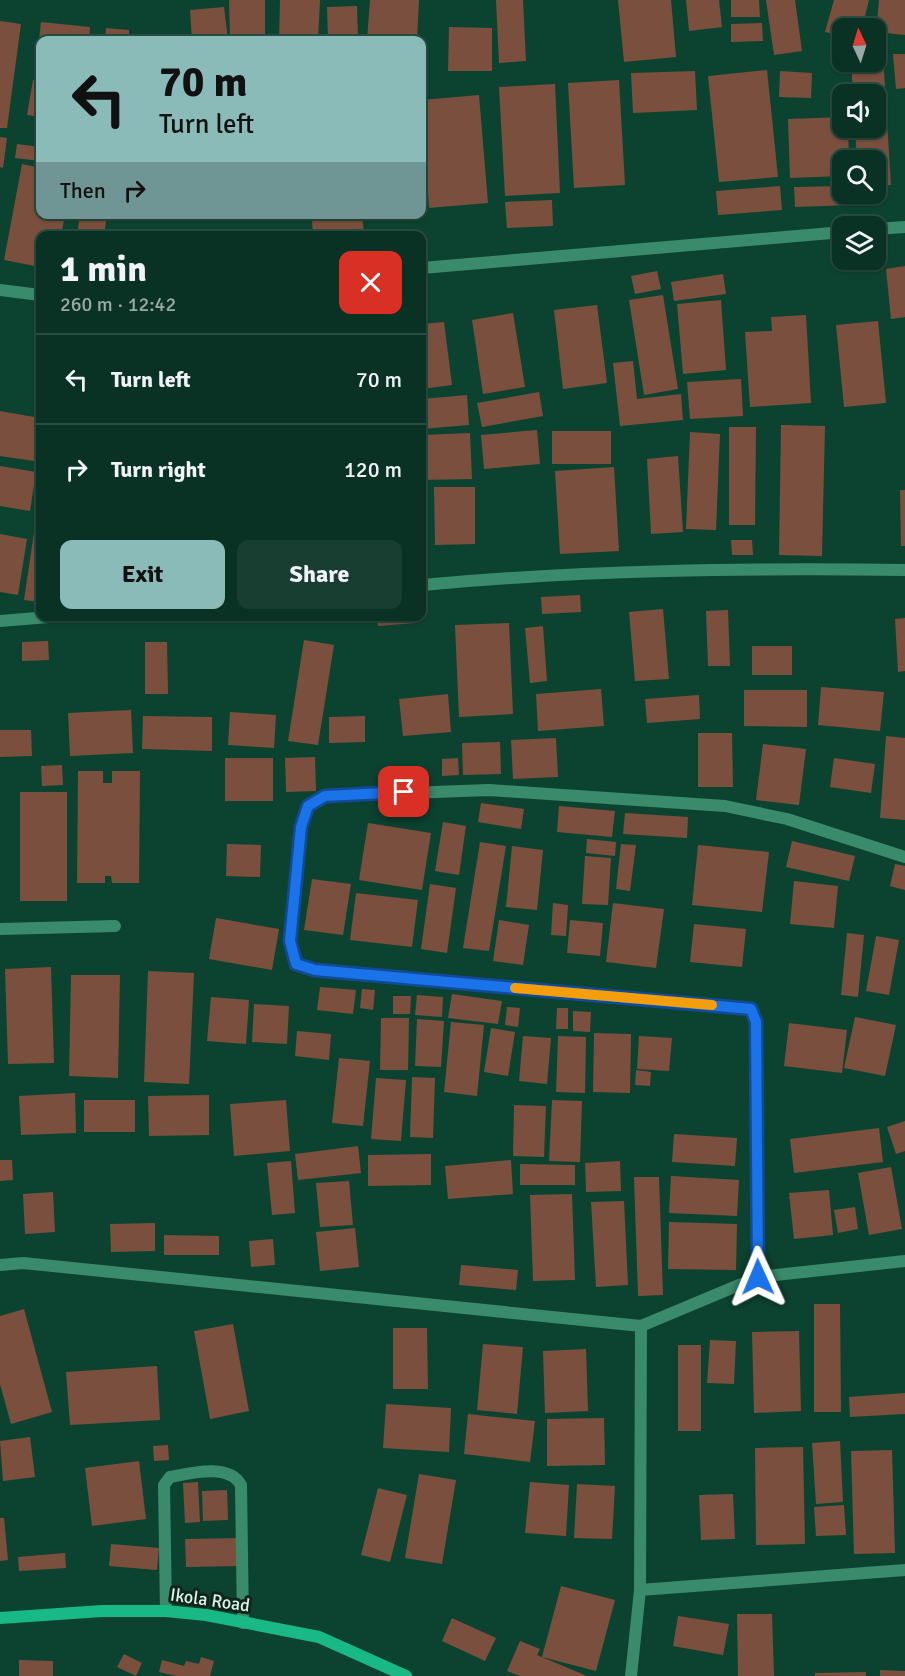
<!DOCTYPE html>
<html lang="en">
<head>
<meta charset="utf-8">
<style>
	:root { --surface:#093224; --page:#173e31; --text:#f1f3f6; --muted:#99aaa6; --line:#294d41; --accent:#8bbbb9 }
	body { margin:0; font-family:Signika,sans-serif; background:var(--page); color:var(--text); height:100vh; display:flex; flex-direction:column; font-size:22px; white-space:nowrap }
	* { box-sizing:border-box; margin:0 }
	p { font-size:20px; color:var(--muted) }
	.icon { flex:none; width:33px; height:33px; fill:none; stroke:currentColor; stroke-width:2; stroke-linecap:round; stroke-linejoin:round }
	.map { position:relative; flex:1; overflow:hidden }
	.details { position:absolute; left:36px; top:231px; width:390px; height:390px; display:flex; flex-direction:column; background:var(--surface); border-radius:12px; box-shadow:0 2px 4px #0004,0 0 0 2px var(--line) }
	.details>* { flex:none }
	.banner { position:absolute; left:36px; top:36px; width:390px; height:183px; border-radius:12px; box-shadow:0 2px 4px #0004,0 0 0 2px var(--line); background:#8bbbb9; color:#111; overflow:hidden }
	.needle { width:39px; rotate:356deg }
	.fabs { position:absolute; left:832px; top:18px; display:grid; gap:12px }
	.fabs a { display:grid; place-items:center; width:54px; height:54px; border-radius:12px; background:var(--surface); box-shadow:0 2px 4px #0004,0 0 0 2px var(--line); font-size:30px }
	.pin { position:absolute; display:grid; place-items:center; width:51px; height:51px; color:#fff; margin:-26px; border-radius:12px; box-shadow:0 3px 9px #0006 }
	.me { position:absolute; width:66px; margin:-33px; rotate:359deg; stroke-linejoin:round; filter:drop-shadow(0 0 4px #0008) }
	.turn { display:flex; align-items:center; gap:21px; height:126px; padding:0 24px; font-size:27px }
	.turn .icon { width:78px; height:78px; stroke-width:2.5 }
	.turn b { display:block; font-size:42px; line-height:51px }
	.then { display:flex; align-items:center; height:57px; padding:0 24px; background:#0003; gap:12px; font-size:22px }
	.round { display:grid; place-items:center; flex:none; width:63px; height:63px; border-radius:12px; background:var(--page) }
	.headline { display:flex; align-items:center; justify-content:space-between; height:102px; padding:0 24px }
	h1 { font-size:36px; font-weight:700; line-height:45px }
	.cta { display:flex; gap:12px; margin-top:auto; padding:12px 24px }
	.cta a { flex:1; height:69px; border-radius:12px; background:var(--accent); color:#111; font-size:24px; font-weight:700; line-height:69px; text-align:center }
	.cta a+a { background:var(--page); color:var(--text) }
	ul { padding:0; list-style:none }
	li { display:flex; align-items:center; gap:18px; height:90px; padding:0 24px; border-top:2px solid var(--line) }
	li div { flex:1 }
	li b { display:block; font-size:22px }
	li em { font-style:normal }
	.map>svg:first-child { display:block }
	.building { fill:#7b4f3d }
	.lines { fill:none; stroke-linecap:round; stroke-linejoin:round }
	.lane { stroke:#3a8b6b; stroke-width:12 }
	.street { stroke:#3a8b6b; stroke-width:12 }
	.secondary { stroke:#19b986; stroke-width:12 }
	.route-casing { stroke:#114b97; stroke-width:15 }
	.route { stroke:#1a73e8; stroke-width:10 }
	.slow { stroke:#f59e0b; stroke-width:10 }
	.labels { text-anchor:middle; stroke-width:6; stroke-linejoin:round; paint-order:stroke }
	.street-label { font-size:18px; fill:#dbf6e9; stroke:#10251c }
</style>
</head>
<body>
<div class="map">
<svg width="905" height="1676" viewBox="0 0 905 1676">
	<rect width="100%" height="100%" fill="#0c4330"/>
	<path class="building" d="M229,0H265V40H230Z
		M280,0H320L318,40H279Z
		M370,0H419L417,40H367Z
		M496,0H523L526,61L499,63Z
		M618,0H671L676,57L624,62Z
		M686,0H719L722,27L689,31Z
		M731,0H759L760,17H731Z
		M766,0H795L802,51L774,55Z
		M834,0H869L862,28H843V36L825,32Z
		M879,0H905V35L876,32Z
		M357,6L358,40H328L327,7Z
		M224,7L228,40H192L190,10Z
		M0,21L21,24L7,128H0Z
		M41,22L90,27L89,40H39Z
		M762,23L763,41L731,42V24Z
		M449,27L492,28V71H448Z
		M106,28L129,30V40H105Z
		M39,43H40V74L35,73Z
		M893,54H905V88L896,89Z
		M876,55H883L891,185L876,186V160H857L855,128H876V94H853L851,62H876Z
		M767,70L778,177L719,182L708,76Z
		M695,71L697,110L633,113L631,73Z
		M780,71L812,73L811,98L779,97Z
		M33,80L40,81V117L27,115Z
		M619,80L625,185L574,188L568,83Z
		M555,84L560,193L505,196L499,87Z
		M479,95L488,203L429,208L422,100Z
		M843,117V128H848L849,160H843V176L790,178L788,119Z
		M0,137L7,138L3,168L0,167Z
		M17,144L40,147V161L15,158Z
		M22,164L40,168V214H65L61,236H40V267L4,260Z
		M780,186L782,210L718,215L716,191Z
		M843,186V194H854V205L795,207L794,187Z
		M552,200L553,226L507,228L505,202Z
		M80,214H107L104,236H77Z
		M362,215L364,236H313L312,220Z
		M905,266V317L891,319L886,269Z
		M657,271L661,289L635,294L631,276Z
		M723,274L726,294L674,301L671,282Z
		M663,295L678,389L644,395L629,300Z
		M721,300L726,370L683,374L677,304Z
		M597,305L607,383L563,389L554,310Z
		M513,313L525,387L483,394L472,320Z
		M806,315L811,403L750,407L745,332L772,331L771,317Z
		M878,321L886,403L844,407L836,325Z
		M444,322L452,385L422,389V324Z
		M633,361L637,399L681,394L683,420L620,426L613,363Z
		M741,379L743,416L690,419L687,382Z
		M539,392L543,416L482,427L477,403Z
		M467,395L469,425L422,429V399Z
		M0,411L40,418L34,461L0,456Z
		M781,425L825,426L822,556L779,555Z
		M729,427H756L755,525H729Z
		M537,430L540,464L484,469L481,435Z
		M552,431H611V464H552Z
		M690,432L720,434L716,530L686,529Z
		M470,433L472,479L422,480V435Z
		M678,456L683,532L651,534L647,459Z
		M0,466L36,472L30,511L0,506Z
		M614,467L619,551L560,554L555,471Z
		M434,487H475V544L435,545Z
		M900,490H905V546H901Z
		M36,519L40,520V602L24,600Z
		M0,534L27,539L18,595L0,592Z
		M731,540H752L753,555H732Z
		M580,595L581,612L542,614L541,597Z
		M663,609L669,679L635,681L629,612Z
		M728,610L730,666H708L706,611Z
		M377,616H415L416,623L378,626Z
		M905,618V671L898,672L895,619Z
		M509,623L513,714L459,717L455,625Z
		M543,626L547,681L530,683L525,628Z
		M304,640L334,645L318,745L288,741Z
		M48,641L49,660L22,661V642Z
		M145,642H167L168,694H145Z
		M752,646H792V675H752Z
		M821,687L884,692L880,731L818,725Z
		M601,689L604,726L538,731L536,694Z
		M744,690H807V727L744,726Z
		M448,694L451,732L403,736L399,699Z
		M699,695L700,719L647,723L645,699Z
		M131,710L133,753L70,756L68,713Z
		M230,712L276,715L274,748L228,745Z
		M143,716L212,717V751L142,749Z
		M365,716V742L329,743V717Z
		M0,730H31L32,756L0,757Z
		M698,733H732L733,787H698Z
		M886,736L905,738V820L880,818Z
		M556,738L558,777L513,779L511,740Z
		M500,742L501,774L463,775L462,743Z
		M763,744L806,749L799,805L756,800Z
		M315,757L316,791L286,792L285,758Z
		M225,758H273V801H225Z
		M458,758L459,775L442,776V759Z
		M834,758L875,764L871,793L830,787Z
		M62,765L63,785L42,786L41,766Z
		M78,771H103V783H112V771H140L139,883H112L111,876H105V883H77Z
		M20,792H67V901H20Z
		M481,803L524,809L521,829L478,822Z
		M559,806L615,811L612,837L557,832Z
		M625,813L688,817L687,838L623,834Z
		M443,822L466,826L459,875L435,871Z
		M368,823L431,833L422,890L359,880Z
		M587,839L616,842L615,856L586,853Z
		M792,841L855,856L849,881L786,867Z
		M480,842L506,846L489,951L463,948Z
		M227,844L261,845L260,877L226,876Z
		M621,844L636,845L630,891L616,889Z
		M698,845L769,852L762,912L692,905Z
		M512,846L543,850L537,910L506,907Z
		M585,856L611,858L608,905L582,904Z
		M895,864L905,866V890L890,886Z
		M312,879L351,884L343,935L304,930Z
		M794,881L838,886L834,928L790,924Z
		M430,884L456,888L447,953L421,949Z
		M356,893L418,900L412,947L350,940Z
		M553,903L568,905L566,936L551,935Z
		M613,903L664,909L656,968L606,962Z
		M216,918L279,929L272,970L209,959Z
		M499,920L529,925L523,965L493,961Z
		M570,920L603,923L600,956L567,953Z
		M694,924L746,929L742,967L690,962Z
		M847,933L864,935L858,997L841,995Z
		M876,936L899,940L889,995L866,991Z
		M51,967L54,1063L8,1064L5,969Z
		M148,971L194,973L189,1084L144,1082Z
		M71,975H120L118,1078L69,1076Z
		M320,987L356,990L353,1014L317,1010Z
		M362,989L375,990L373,1010L360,1008Z
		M452,994L502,1001L498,1024L448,1018Z
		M417,995L443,997L442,1017L415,1015Z
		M393,996H411L410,1014H393Z
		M211,997L249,1000L246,1044L207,1041Z
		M254,1004L289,1006L287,1044L252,1042Z
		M507,1007L520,1008L518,1027L505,1025Z
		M557,1008H568V1029H556Z
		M573,1011L591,1012L590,1032L573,1031Z
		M855,1017L896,1025L885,1076L844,1068Z
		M381,1018H409L408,1070H380Z
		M417,1019L444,1021L441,1067L415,1066Z
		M451,1022L484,1025L477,1096L444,1092Z
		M789,1023L847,1030L842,1073L784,1066Z
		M491,1028L515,1032L508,1076L484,1072Z
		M297,1031L331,1034L329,1060L295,1056Z
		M594,1033L631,1034L630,1093L593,1092Z
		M523,1036L551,1038L547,1084L519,1081Z
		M558,1036L586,1037L585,1093L556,1092Z
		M639,1036L672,1038L669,1071L637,1069Z
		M339,1058L370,1061L363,1126L332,1123Z
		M636,1070L651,1072L650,1086L635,1085Z
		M412,1077L435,1078L433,1138L410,1137Z
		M376,1078L406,1080L401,1141L371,1139Z
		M75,1093L76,1133L21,1135L19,1096Z
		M209,1095V1135L149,1136L148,1096Z
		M84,1100H135V1132H84Z
		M286,1100L290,1151L234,1156L230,1104Z
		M552,1100L582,1101L580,1162L549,1161Z
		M514,1105L546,1106L544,1157L513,1156Z
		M905,1121V1151L896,1154L887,1127Z
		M879,1128L883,1162L794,1173L790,1139Z
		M674,1134L737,1138L735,1166L672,1162Z
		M358,1146L361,1173L298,1180L295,1154Z
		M431,1154V1185L368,1186V1155Z
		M0,1160H12L13,1180L0,1181Z
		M511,1160L513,1194L448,1199L445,1166Z
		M291,1161L295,1213L272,1215L267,1163Z
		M620,1161L621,1191L586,1192L585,1163Z
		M520,1164L575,1165V1185H520Z
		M891,1167L902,1229L869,1235L858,1173Z
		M671,1176L739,1180L737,1216L669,1213Z
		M634,1177H659L663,1295L638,1296Z
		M349,1181L353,1225L320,1227L316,1183Z
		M829,1190L833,1235L794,1239L789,1193Z
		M53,1192L55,1232L25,1234L23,1194Z
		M572,1194L575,1280L533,1281L530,1195Z
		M624,1201L628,1285L596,1287L591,1202Z
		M855,1207L858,1229L838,1233L834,1210Z
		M669,1222L737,1224L736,1270L668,1269Z
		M155,1223V1251L111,1252L110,1224Z
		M355,1228L359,1267L320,1271L316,1232Z
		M164,1235L219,1236V1255H164Z
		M273,1239L275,1265L251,1267L249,1241Z
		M461,1265L518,1270L516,1290L459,1285Z
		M814,1304H840L841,1412H814Z
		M24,1309L52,1412L11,1424L0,1384V1316Z
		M233,1324L249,1411L210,1419L194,1331Z
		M393,1328H427L428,1389H393Z
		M799,1331L801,1411L754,1413L752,1332Z
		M710,1340L736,1341L734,1384L707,1383Z
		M483,1344L523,1347L517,1414L477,1410Z
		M678,1345H701V1431H678Z
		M586,1349L588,1411L545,1413L543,1351Z
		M157,1366L160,1420L70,1425L66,1372Z
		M905,1393V1414L850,1417L849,1397Z
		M386,1404L451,1408L449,1452L383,1448Z
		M468,1414L535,1421L530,1462L464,1454Z
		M604,1418L605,1465L547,1466V1419Z
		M30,1437L35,1477L3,1481L0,1441Z
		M840,1441L843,1502L816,1504L812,1443Z
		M168,1445L169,1460L154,1461L153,1446Z
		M803,1447L805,1544L756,1545L755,1448Z
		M892,1450L895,1553L854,1554L851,1451Z
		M139,1461L146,1519L92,1526L85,1468Z
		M419,1474L456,1480L442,1564L405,1558Z
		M198,1482L200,1522L185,1523L183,1483Z
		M530,1482L569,1485L566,1536L525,1533Z
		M577,1484L615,1486L612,1539L574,1538Z
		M378,1488L407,1495L390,1562L361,1555Z
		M227,1490L228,1520L203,1521L202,1491Z
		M733,1494L735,1539L701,1540L699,1495Z
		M844,1505L846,1535L816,1536L814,1507Z
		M0,1518H4L8,1560L0,1561Z
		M240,1538V1566L186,1567L185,1539Z
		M111,1544L159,1548L157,1570L109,1566Z
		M65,1553L66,1568L19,1571L18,1557Z
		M561,1586L615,1600L596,1671L542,1657Z
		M737,1614H772L774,1676H738Z
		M678,1616L729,1624L723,1655L673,1646Z
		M452,1618L496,1638L485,1661L442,1641Z
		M520,1641L540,1649L537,1655L587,1676H520L507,1671Z
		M124,1654L142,1663L136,1676L117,1667Z
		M201,1657L214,1661L210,1676H176L159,1672L162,1660L184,1666L186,1661L199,1664Z
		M19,1660L53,1661V1676H19Z
		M880,1670L905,1671V1676H880Z
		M866,1672V1676H815V1673Z"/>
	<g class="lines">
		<path class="lane" d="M166,1611L164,1485L170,1477C191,1473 229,1463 241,1485L243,1623"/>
		<path class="street" d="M876,229L905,227
			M422,268L843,232
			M0,290L40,295
			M422,585C582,570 744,568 905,570
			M0,621L61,616
			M0,929L115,926
			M0,1265L23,1263L641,1326L758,1277L905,1261
			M758,1277L756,1022L751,1009L315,970L296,964L290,941L301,827L308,805L325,796L489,790L725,806L787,819L905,857
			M640,1590L905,1570
			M631,1676L640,1590L641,1326"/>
		<path class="secondary" d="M0,1618L102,1611H166L206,1615L319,1637L406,1676"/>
	</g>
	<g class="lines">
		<defs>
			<path id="route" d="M404,792L325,796L308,806L301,827L290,941L296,964L315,970L751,1009L756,1022L758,1277"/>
		</defs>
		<use href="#route" class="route-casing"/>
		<use href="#route" class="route"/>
		<path class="slow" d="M515,988L712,1005"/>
	</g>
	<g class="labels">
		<g class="street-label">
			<text transform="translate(210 1600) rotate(8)" y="6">Ikola Road</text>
		</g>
	</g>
</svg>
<div class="fabs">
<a><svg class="needle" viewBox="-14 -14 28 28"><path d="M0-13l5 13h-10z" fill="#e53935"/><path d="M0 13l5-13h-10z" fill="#99aaa6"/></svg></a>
<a><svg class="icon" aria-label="sound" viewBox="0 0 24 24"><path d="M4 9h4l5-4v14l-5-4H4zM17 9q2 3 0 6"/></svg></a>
<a><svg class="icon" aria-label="search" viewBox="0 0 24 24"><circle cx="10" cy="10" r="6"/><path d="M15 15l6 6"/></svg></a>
<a><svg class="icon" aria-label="layers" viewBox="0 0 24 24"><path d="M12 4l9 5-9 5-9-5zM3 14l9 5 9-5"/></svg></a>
</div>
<div class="pin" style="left:404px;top:792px;background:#d93025"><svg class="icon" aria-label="arrive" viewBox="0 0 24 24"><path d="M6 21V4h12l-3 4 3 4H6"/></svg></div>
<svg class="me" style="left:758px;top:1277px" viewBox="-20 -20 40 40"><path d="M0-17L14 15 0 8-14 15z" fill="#1a73e8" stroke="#fff" stroke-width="4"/></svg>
<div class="banner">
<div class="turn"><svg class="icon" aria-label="left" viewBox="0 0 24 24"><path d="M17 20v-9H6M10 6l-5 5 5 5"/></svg><div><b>70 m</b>Turn left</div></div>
<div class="then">Then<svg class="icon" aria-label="right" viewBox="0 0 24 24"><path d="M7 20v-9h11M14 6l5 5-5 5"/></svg></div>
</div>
<section class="details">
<div class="headline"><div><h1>1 min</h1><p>260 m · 12:42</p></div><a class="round" style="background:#d93025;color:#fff"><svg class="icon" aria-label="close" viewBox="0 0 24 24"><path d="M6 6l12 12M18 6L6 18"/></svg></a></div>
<ul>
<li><svg class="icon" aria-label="left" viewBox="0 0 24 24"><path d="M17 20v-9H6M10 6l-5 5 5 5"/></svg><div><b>Turn left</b></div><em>70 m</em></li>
<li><svg class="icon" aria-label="right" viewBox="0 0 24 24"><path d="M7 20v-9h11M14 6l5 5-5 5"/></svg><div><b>Turn right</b></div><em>120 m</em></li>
</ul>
<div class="cta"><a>Exit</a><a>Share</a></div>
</section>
</div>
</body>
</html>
